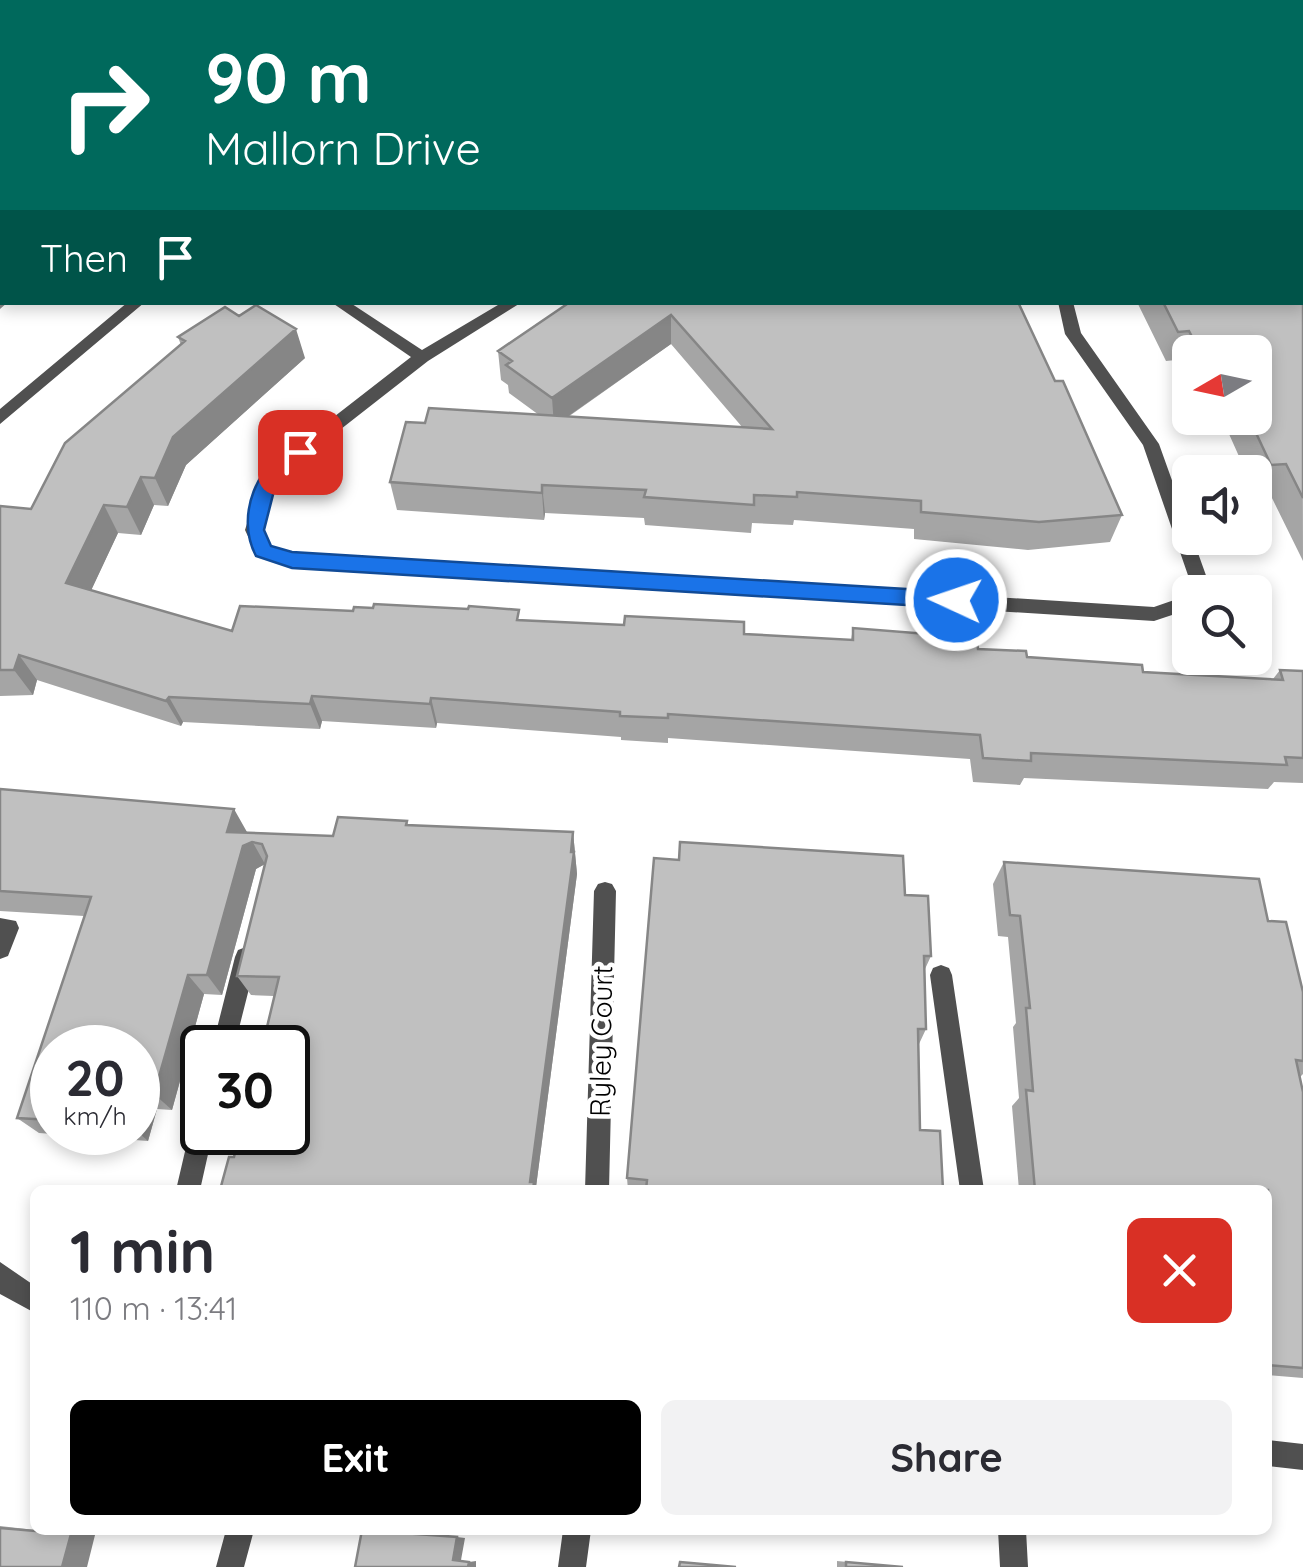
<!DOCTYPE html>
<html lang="en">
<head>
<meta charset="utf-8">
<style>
	:root { --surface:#fff; --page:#f2f2f3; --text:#2b2b33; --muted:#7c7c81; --accent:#000 }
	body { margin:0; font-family:Quicksand,sans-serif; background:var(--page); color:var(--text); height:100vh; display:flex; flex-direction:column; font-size:38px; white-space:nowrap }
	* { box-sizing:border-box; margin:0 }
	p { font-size:32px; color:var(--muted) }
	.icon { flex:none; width:55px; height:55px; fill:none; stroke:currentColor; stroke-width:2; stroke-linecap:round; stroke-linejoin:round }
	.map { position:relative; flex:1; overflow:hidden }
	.panel { position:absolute; left:30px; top:1185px; width:1242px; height:350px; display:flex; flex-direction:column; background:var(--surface); border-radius:15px; box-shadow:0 5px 15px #0003 }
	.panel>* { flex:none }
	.guide { position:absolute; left:0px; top:0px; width:1305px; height:305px; box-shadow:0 5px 15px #0003; background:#00695c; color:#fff; overflow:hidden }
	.needle { width:65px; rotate:261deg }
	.buttons { position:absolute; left:1172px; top:335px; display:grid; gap:20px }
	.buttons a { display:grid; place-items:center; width:100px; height:100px; border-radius:15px; background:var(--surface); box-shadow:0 5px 15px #0003; font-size:50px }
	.speed { position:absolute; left:30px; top:1025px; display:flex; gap:20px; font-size:50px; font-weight:700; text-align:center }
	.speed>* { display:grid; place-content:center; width:130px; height:130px; border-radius:50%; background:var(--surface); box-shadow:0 5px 15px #0003; line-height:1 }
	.speed small { font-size:25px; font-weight:400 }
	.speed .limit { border:5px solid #111; border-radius:15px; background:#fff; color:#111 }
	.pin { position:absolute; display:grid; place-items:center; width:85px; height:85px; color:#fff; margin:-42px; border-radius:20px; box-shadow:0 5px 15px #0006 }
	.me { position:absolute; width:110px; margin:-55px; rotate:273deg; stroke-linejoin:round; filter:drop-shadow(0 0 8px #0008) }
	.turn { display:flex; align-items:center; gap:35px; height:210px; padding:0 40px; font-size:45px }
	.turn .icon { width:130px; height:130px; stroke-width:2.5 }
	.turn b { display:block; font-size:70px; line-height:85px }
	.then { display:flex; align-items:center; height:95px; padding:0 40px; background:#0003; gap:20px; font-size:38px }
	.round { display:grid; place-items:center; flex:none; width:105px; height:105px; border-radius:15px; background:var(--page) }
	.head { display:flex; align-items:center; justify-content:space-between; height:170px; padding:0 40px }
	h1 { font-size:60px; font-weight:700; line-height:75px }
	.cta { display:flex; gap:20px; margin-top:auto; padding:20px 40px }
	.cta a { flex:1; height:115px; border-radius:15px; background:var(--accent); color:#fff; font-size:40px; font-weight:700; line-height:115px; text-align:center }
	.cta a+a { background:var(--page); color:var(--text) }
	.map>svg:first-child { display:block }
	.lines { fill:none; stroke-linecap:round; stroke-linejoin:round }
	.minor { fill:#505050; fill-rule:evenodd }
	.tertiary { fill:#505050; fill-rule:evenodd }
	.wall { fill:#a5a5a5; fill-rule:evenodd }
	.shaded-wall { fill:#868686 }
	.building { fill:#c0c0c0; stroke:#868686; stroke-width:2.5 }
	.route { fill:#1a73e8; stroke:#114b97; stroke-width:2.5 }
	.labels { text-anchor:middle; stroke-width:9; stroke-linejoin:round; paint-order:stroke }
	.street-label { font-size:28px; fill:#000; stroke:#fff }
</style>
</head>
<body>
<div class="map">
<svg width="1303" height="1567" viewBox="0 0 1303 1567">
	<rect width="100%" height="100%" fill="#fff"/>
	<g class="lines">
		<path class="minor" d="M0,64L2,65V75L0,74Z
			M331,302H349L422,350L503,302H522L428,361L277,479L263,530L270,547L292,553L1154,607L1180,598L1190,581L1143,445L1065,334L1058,302H1073L1081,333L1159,444L1208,581L1201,592H1190V609L1154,621L292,567L257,556L245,530L263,472L411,357Z
			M605,882L612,884L616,891L609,1190H585L594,891L598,884Z
			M0,918L16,921L19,928L8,956L0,959Z
			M246,947L254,950L257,957L234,1048H212L235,957L238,950Z
			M941,965L949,968L952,975L984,1190H960L930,975L933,968Z
			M202,1118V1132H213L200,1190H176L190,1130L194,1122Z
			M0,1262L35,1286V1313L0,1294Z
			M1268,1440L1303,1444V1470L1268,1466Z
			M226,1530H254L244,1567H216Z
			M563,1530H591L586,1567H558Z
			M998,1530H1026L1028,1567H1000Z"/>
		<path class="tertiary" d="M1302,14H1303V22H1302Z
			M128,302H145L0,424V409Z"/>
	</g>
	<path class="wall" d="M681,0H728L701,2H681Z
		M1302,77L1303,561L1269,492L1255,493V472H1246L1229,434L1219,421L1209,422L1206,418H1255V352H1190V387L1176,360L1166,361L1137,302H1302Z
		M570,302H1018L1055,381L1122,515L1110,542L1028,550L914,539V529L794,520L793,525L752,523L751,533L645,525L644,518L545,513L544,520L397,510L390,482L425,423L539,415L509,393L508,385L501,380L498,351ZM671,344L743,428L568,417Z
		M178,337L305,358L186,465L168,506L154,505L141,535L118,533L91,590L232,631L520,620L851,640L853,628L1027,657L1143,672L1273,679L1280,670L1303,671V783L1274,782L1268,789L1024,778L1020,785L973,782L970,759L668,738V743L621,740V737L437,723L436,728L322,721L320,729L183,722L181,726L37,680L33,695L0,696V506L31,509L181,345Z
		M0,789L247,832L333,836L407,821L408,825L573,832L577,874L536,1187L537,1190H220L234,1157L274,996L251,995L237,976L265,864L256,869L222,995L204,994L172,1110L157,1109L148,1141L39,1133L17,1118L84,916L0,911ZM52,1048H138V1132H52Z
		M1004,862L1268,921L1303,992V1074L1300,1077L1303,1092V1378L1268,1375V1190H1019L1012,1106L1019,1098L1013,1027L1016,1023L1008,937L998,936L993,884Z
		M905,895L931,956L925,969L926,1029L919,1044L920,1130L943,1190H628L627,1178Z
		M0,1526L35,1530L95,1535L0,1567Z
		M837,1561L903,1567H837Z"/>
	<path class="shaded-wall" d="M542,0H574V2H536Z
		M583,0H640L633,2H583Z
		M2,266V302H8L0,309V268Z
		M671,315V344L554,426L552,398Z
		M296,329L305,358L186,465L168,506L155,478L173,437Z
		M141,477L154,505L141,535L127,507Z
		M542,485L545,513L544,520L542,493Z
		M104,505L118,533L82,610L66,583Z
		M19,655L37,680L33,695L14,670Z
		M312,696L322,721L320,729L310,704Z
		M169,697L183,722L181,726L166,701Z
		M431,698L437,723L436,728L430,704Z
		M234,809L265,864L256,869L222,995L207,975L227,832Z
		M573,832L577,874L536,1187L537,1190H533L530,1182Z
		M188,975L204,994L172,1110L154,1094Z
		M139,1093L157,1109L148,1141L138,1132V1098Z
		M71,1534L95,1535L87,1567H62Z
		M457,1537L465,1538L461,1560H453Z
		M476,1561V1567H468L469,1562Z"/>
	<path class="building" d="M25,0H542L536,2H27Z
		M1302,130L1303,131V498L1286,464L1271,465L1249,418H1255V352H1200L1189,331L1178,332L1163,302H1302Z
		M0,150L2,151V266L0,268Z
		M570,302H1018L1055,381H1063L1122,515L1039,522L921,512V501L797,492V497L754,495V505L644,497L646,490L542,485V493L390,482L406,422L425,423L429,408L772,429L671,315L552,398L506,365L512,361L498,351Z
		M256,305L296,329L173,437L155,478L141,477L127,507L104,505L66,583L232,631L240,606L353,611L354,607L373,608L374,604L468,609L469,606L519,610L517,620L624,625L625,616L744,622V634L853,640V628L977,638L978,649L1026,651L1027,657L1142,665L1143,672L1283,680L1280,670L1303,671V758L1285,757L1287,765L1031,753V761L983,758L980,735L668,714V718L620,716V712L431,698L430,704L312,696L310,704L169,697L166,701L19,655L14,670H0V506L31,509L65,443L185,341L178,337L225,307L239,316Z
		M0,789L234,809L227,832L333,836L338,817L407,821L406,825L573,832L571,852H574L530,1182H534L533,1190H220L229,1157H234L240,1132H288V1048H262L279,977L237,976L267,856L262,844L252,842L243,846L207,975H188L154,1094L139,1093L138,1098V1048H52V1120L17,1118L91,897L0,891Z
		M680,842L903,856L905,895L928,896L931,956H924L926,1029H918L920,1130L940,1131L943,1190H646L647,1180L627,1178L654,858L679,860Z
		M1004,862L1259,879L1268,921L1286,922L1303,992V1061L1296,1060L1303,1092V1368L1268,1365V1190H1035L1026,1090L1033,1091L1026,1008H1030L1020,916L1010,915Z
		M0,1528L71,1534L62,1567H0Z
		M362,1530L457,1537L453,1560L469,1562L468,1567H355Z
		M680,1562L736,1567H679Z
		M846,1562L903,1567H846Z"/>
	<path class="route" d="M300,445L309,452L277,479L264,530L271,546L292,552L956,592L967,600L956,608L292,568L256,556C235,517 256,460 300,445Z"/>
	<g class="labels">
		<g class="street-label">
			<text transform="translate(601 1041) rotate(-89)" y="10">Ryley Court</text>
		</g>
	</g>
</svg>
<div class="buttons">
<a><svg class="needle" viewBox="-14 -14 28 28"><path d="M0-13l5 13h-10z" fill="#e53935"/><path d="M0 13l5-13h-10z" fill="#7c7c81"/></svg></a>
<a><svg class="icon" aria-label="sound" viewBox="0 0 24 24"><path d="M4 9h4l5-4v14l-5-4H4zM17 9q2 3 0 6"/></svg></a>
<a><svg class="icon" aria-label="search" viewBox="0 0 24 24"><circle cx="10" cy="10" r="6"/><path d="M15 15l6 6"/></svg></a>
</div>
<div class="speed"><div>20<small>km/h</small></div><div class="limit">30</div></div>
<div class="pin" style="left:300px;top:452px;background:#d93025"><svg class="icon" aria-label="arrive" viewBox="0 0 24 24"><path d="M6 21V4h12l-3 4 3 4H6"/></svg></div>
<svg class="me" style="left:956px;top:600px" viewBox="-20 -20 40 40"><circle r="17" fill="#1a73e8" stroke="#fff" stroke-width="3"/><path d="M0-11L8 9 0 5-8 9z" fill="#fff"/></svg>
<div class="guide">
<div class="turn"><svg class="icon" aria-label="right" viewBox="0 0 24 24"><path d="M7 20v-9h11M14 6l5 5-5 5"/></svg><div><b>90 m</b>Mallorn Drive</div></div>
<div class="then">Then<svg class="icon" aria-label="arrive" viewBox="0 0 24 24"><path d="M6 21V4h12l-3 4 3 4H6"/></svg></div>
</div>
<section class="panel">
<div class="head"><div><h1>1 min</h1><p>110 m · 13:41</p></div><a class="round" style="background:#d93025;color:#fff"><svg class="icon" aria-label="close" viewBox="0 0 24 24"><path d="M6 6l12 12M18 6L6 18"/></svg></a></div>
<div class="cta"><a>Exit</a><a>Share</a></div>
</section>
</div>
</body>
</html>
